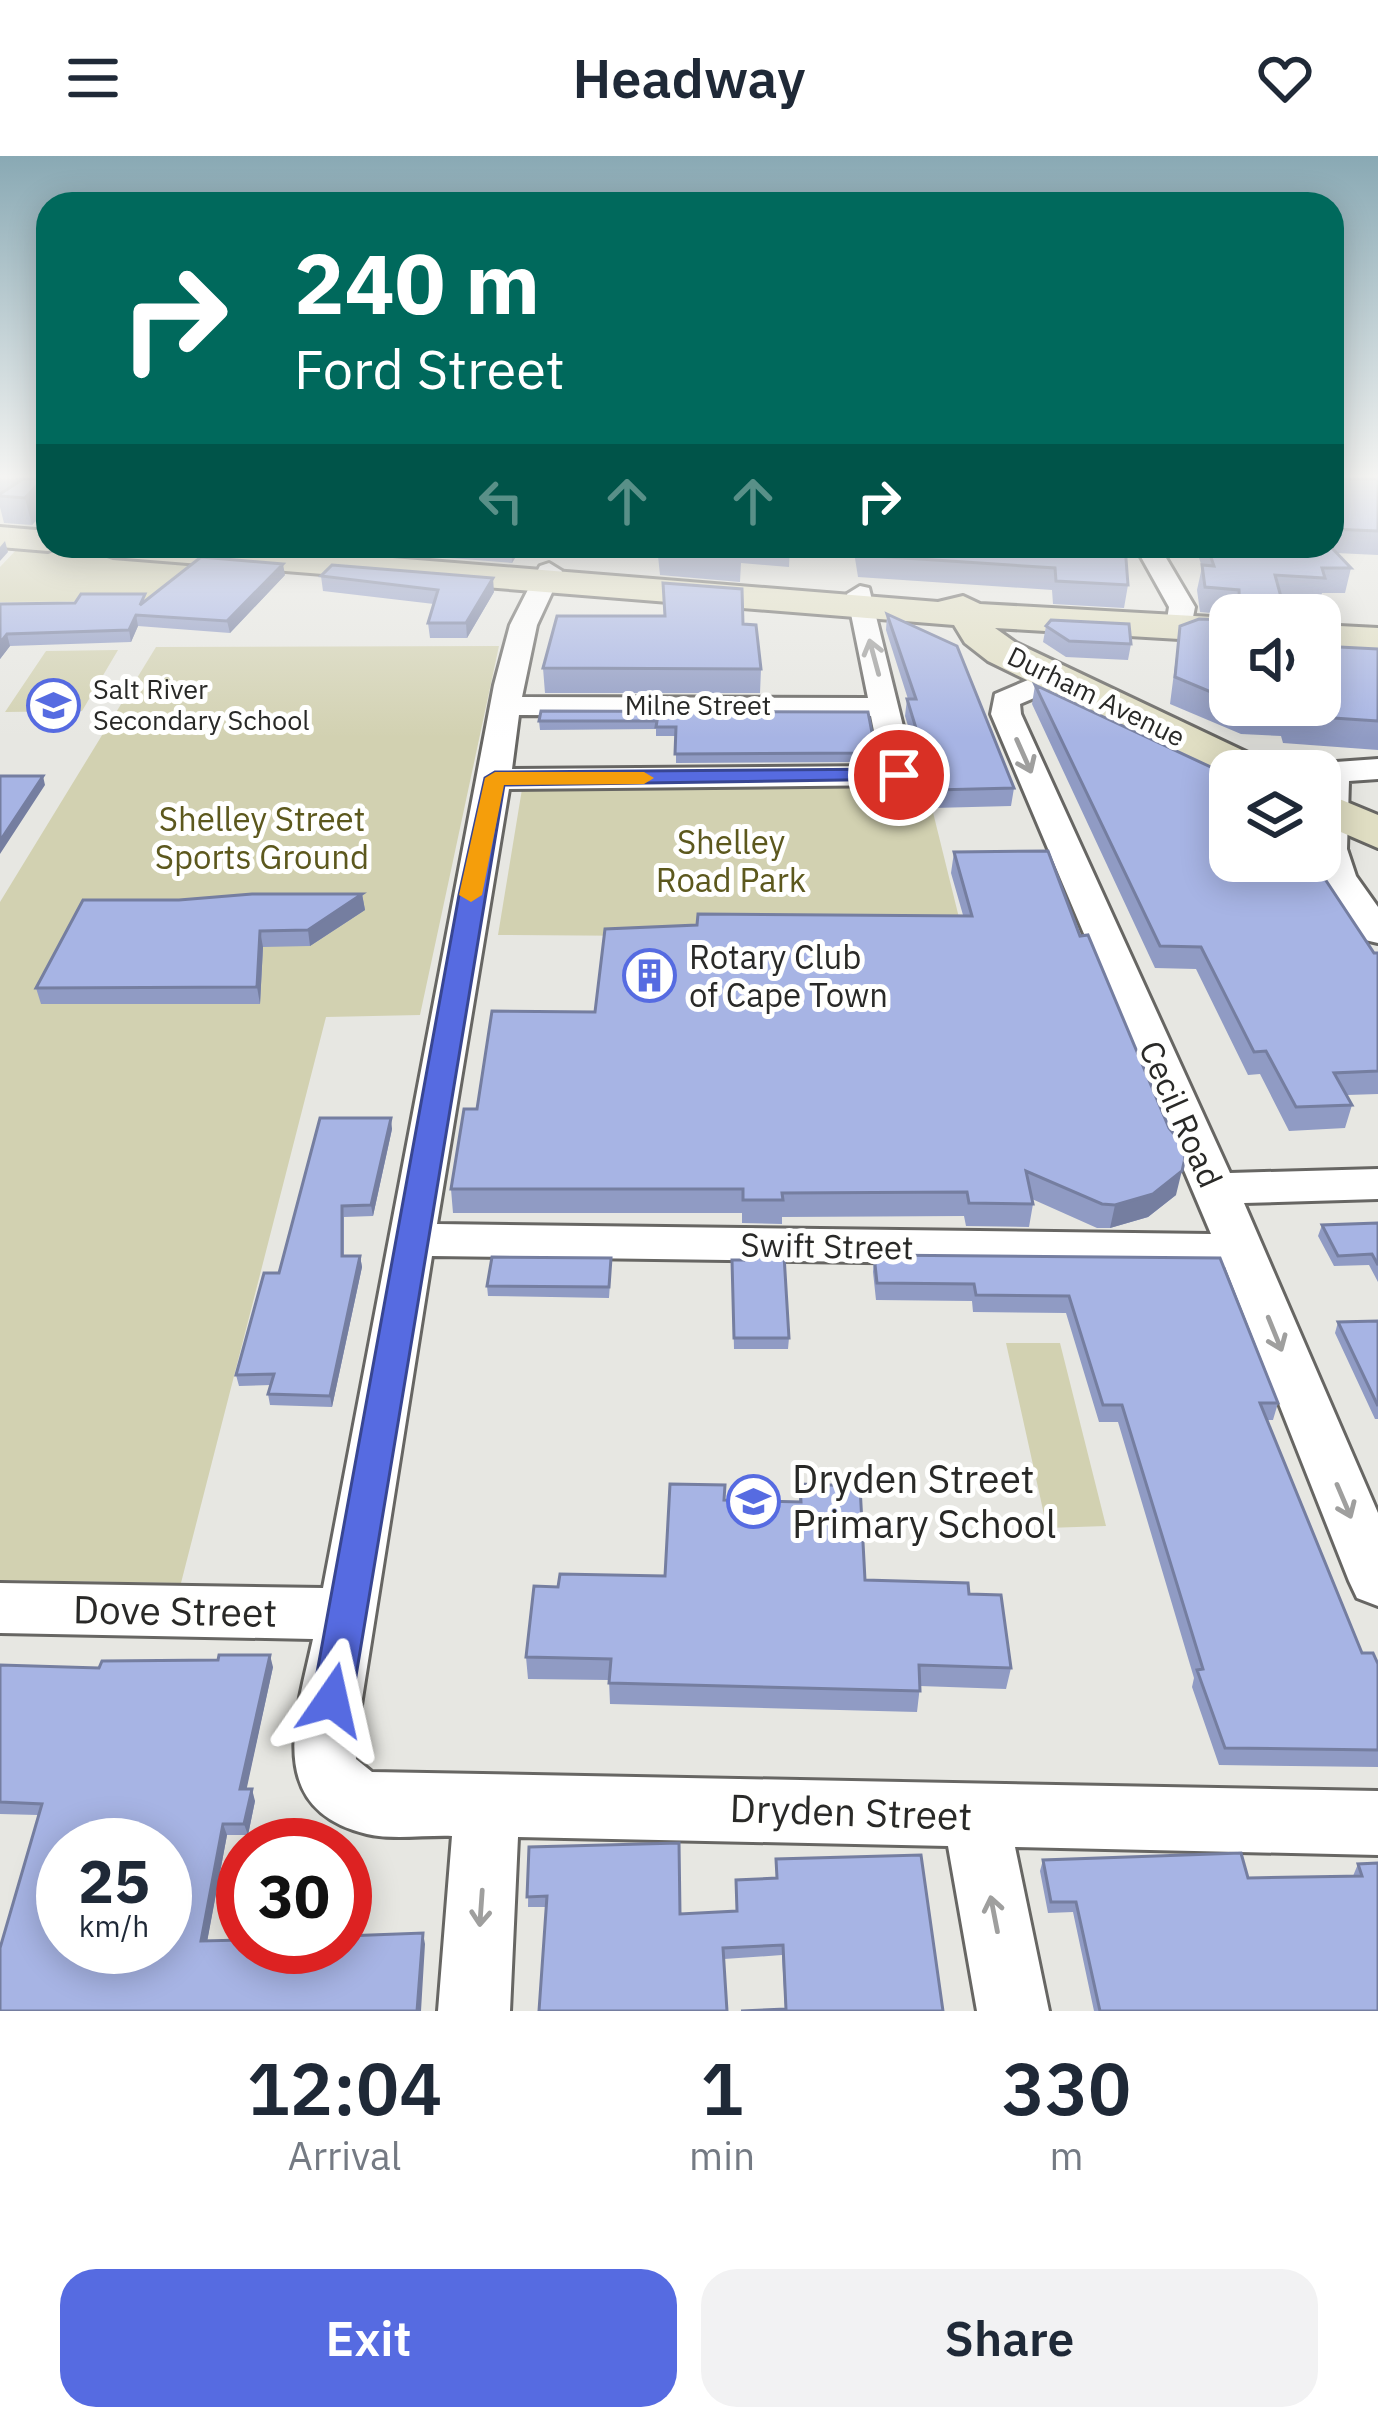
<!DOCTYPE html>
<html lang="en">
<head>
<meta charset="utf-8">
<style>
	:root { --surface:#fff; --page:#f2f2f3; --text:#1f2937; --muted:#747a83; --accent:#566be1 }
	body { margin:0; font-family:"IBM Plex Sans",sans-serif; background:var(--page); color:var(--text); height:100vh; display:flex; flex-direction:column; font-size:45px; white-space:nowrap }
	* { box-sizing:border-box; margin:0 }
	p { font-size:39px; color:var(--muted) }
	.icon { flex:none; width:66px; height:66px; fill:none; stroke:currentColor; stroke-width:2; stroke-linecap:round; stroke-linejoin:round }
	.map { position:relative; height:1855px; overflow:hidden }
	.panel { display:flex; flex-direction:column; background:var(--surface); flex:1 }
	.panel>* { flex:none }
	.hud { position:absolute; left:36px; top:36px; width:1308px; height:366px; border-radius:36px; box-shadow:0 6px 30px #0003; background:#00695c; color:#fff; overflow:hidden }
	.buttons { position:absolute; left:1209px; top:438px; display:grid; gap:24px }
	.buttons a { display:grid; place-items:center; width:132px; height:132px; border-radius:24px; background:var(--surface); box-shadow:0 6px 30px #0003; font-size:60px }
	.speed { position:absolute; left:36px; top:1662px; display:flex; gap:24px; font-size:60px; font-weight:700; text-align:center }
	.speed>* { display:grid; place-content:center; width:156px; height:156px; border-radius:50%; background:var(--surface); box-shadow:0 6px 30px #0003; line-height:1 }
	.speed small { font-size:30px; font-weight:400 }
	.speed .limit { border:18px solid #d22; background:#fff; color:#111 }
	.pin { position:absolute; display:grid; place-items:center; width:102px; height:102px; color:#fff; margin:-51px; border:6px solid #fff; border-radius:50%; box-shadow:0 3px 12px #0007 }
	.me { position:absolute; width:132px; margin:-66px; rotate:11deg; stroke-linejoin:round; filter:drop-shadow(0 0 9px #0008) }
	.turn { display:flex; align-items:center; gap:42px; height:252px; padding:0 60px; font-size:54px }
	.turn .icon { width:156px; height:156px; stroke-width:2.5 }
	.turn b { display:block; font-size:84px; line-height:102px }
	.lanes { display:flex; align-items:center; height:114px; padding:0 60px; background:#0003; justify-content:center; gap:60px; direction:ltr }
	.lanes .off { opacity:.35 }
	.eta { display:flex; justify-content:space-evenly; align-items:center; height:204px; text-align:center }
	.eta b { font-size:72px; font-weight:600; line-height:84px }
	.button { display:flex; gap:24px; margin-top:auto; padding:24px 60px }
	.button a { flex:1; height:138px; border-radius:36px; background:var(--accent); color:#fff; font-size:48px; font-weight:600; line-height:138px; text-align:center }
	.button a+a { background:var(--page); color:var(--text) }
	header { display:flex; justify-content:space-between; align-items:center; height:156px; padding:0 60px; background:var(--surface); font-size:54px; font-weight:600 }
	.map>svg:first-child { display:block }
	.green { fill:#d2d1b1 }
	.lines { fill:none; stroke-linecap:round; stroke-linejoin:round }
	.street-casing { stroke:#676663; stroke-width:6 }
	.secondary-casing { stroke:#676663; stroke-width:6 }
	.street { fill:#fff; fill-rule:evenodd }
	.secondary { fill:#e0dec3; fill-rule:evenodd }
	.wall { fill:#909bc4 }
	.shaded-wall { fill:#757ea0 }
	.building { fill:#a7b4e4; stroke:#757ea0; stroke-width:3; fill-rule:evenodd }
	.oneway { stroke:#9f9f9e }
	.route { fill:#566be1; stroke:#384692; stroke-width:3 }
	.slow { fill:#f59e0b }
	.labels { text-anchor:middle; stroke-width:10; stroke-linejoin:round; paint-order:stroke }
	.far-poi-label { font-size:27px; fill:#292927; stroke:#fffffe; text-anchor:start }
	.far-street-label { font-size:27px; fill:#292927; stroke:#fffffe }
	.park-label { font-size:33px; fill:#5c581d; stroke:#fffffe }
	.poi-label { font-size:33px; fill:#292927; stroke:#fffffe; text-anchor:start }
	.street-label { font-size:33px; fill:#292927; stroke:#fffffe }
	.near-poi-label { font-size:39px; fill:#292927; stroke:#fffffe; text-anchor:start }
	.near-street-label { font-size:39px; fill:#292927; stroke:#fffffe }
</style>
</head>
<body>
<header><svg class="icon" aria-label="menu" viewBox="0 0 24 24"><path d="M4 6h16M4 12h16M4 18h16"/></svg>Headway<svg class="icon" aria-label="heart" viewBox="0 0 24 24"><path d="M12 20l-8-8c-3-5 5-10 8-4 3-6 11-1 8 4z"/></svg></header>
<div class="map">
<svg width="1378" height="1855" viewBox="0 0 1378 1855">
	<rect width="100%" height="100%" fill="#e7e7e2"/>
	<path class="green" d="M18,392L195,407L156,445L0,446V411Z
		M499,490L420,859L326,861L181,1427L0,1424V746L156,491Z
		M118,494L82,555L5,556L46,495Z
		M523,627L926,628L964,782L498,779Z
		M1006,1187H1060L1106,1370L1047,1372Z"/>
	<g class="lines">
		<defs>
			<path id="street" d="M1135,390H1159L1195,451L1190,476L1180,478L1166,470L1169,451Z
				M549,407L562,415L537,469L522,541L868,542L847,438L860,430L869,432L915,619L899,629L509,633L437,1068L1211,1078L991,558L995,538L1047,516H1067L1071,522L1067,528L1020,548L1021,558L1230,1017L1378,1013V1043L1244,1047L1378,1357V1450L1357,1442L1349,1425L1225,1111L432,1100L355,1587L356,1603L372,1616L1378,1635V1699L1015,1691L1049,1855H977L948,1690L518,1681L510,1855H438L452,1680C425,1679 393,1684 367,1678C262,1653 297,1558 313,1483L0,1477V1427L323,1432L494,529L510,469L540,410ZM519,559L871,560L881,610L512,613Z
				M1378,603V623L1349,625L1347,693L1356,720L1378,751V787L1365,784L1328,732L1315,705H1320V616L1336,606Z"/>
			<path id="secondary" d="M0,371L48,375V390H62L48,395L0,391Z
				M95,390H245L938,446L963,440L980,448L1230,462V486L995,472L1016,487L1265,605L1272,615H1230V623L988,505L965,487L954,469L113,401L101,397Z
				M1320,469L1378,472V496L1320,493Z
				M1320,635L1378,659V692L1320,667Z"/>
		</defs>
		<use href="#street" class="street-casing"/>
		<use href="#secondary" class="secondary-casing"/>
		<use href="#street" class="street"/>
		<use href="#secondary" class="secondary"/>
	</g>
	<path class="wall" d="M0,323H48V353L32,369L4,367L0,351Z
		M1332,323H1378V399L1336,397L1351,412L1345,437H1322L1319,447L1282,444L1286,459H1233L1200,456L1197,434L1202,411L1195,390H1332Z
		M362,390H522L512,407L362,395Z
		M540,390H790L789,411L741,407L740,426L660,419L658,400Z
		M853,390H1125L1128,429L1124,452L1053,448L1052,434L858,421Z
		M285,419L230,477L138,470L131,486L10,490L0,503V448L146,444Z
		M321,420L494,436L467,482H430L428,467L434,448L323,435Z
		M663,427L743,468L761,513L760,537H545L543,512L664,460Z
		M887,458L1014,632L1011,650L933,652L905,560L907,543H908L886,474Z
		M1230,464V549H1320L1378,493V594L1283,587L1281,580L1241,578L1170,548L1180,470Z
		M1046,470L1131,488L1128,504L1066,501L1043,486Z
		M1035,529L1374,797H1378V938L1347,939L1352,949L1345,972L1289,975L1260,918L1248,919L1196,813L1155,812L1032,548Z
		M868,556L876,597V606L676,607V580H656V573L540,574L539,565Z
		M954,696L1176,1039L1148,1061L1110,1072H1097L1032,1043L1033,1048L1029,1071L966,1070L964,1060L782,1061V1068L742,1067V1057H453L451,1033L477,953L595,856L963,759L951,717Z
		M362,738L365,754L310,790L263,791L260,848H41L36,832L179,744Z
		M392,973L373,1060L344,1061V1100H360L362,1111L332,1251L270,1249L268,1238L271,1229L239,1230L236,1219L279,1117Z
		M1378,1067V1126L1369,1109L1334,1110L1318,1080L1322,1069Z
		M874,1099L1220,1102L1278,1247L1273,1264H1267L1362,1497L1378,1508V1611L1219,1609L1192,1531L1194,1522L1118,1266H1099L1066,1157L973,1156L972,1145L876,1144L873,1116Z
		M732,1104L789,1182L788,1193H734Z
		M611,1113L609,1142L488,1140L487,1130Z
		M1378,1165V1263H1375L1335,1177L1338,1166Z
		M800,1328L865,1424L969,1438L1011,1512L1006,1533L920,1530L917,1556L610,1548L609,1524L528,1523L526,1501L558,1431L665,1420L724,1344L799,1346Z
		M0,1509L99,1512L273,1511L246,1633L255,1645L248,1679H227L207,1785L425,1788L0,1855L38,1659L0,1658Z
		M529,1691L680,1758L736,1755L776,1722V1703L921,1699L785,1853L782,1799L724,1803L546,1751H528Z
		M1043,1704L1248,1722L1353,1720L1358,1708L1378,1707V1855H1094L1073,1756L1048,1757L1040,1715Z"/>
	<path class="shaded-wall" d="M40,326L46,352L32,369L25,342Z
		M5,385L8,396L0,405V391Z
		M511,390H522L512,407Z
		M283,408L285,419L230,477L227,465Z
		M493,422L494,436L467,482L466,467Z
		M136,459L138,470L131,486L129,474Z
		M7,478L10,490L0,503V487Z
		M43,620L45,629L0,698V685Z
		M362,738L365,754L310,790L308,774Z
		M260,775L263,791L260,848L257,831Z
		M391,962L392,973L373,1060L371,1049Z
		M1185,1002L1176,1039L1148,1061L1110,1072L1115,1049Z
		M360,1100L362,1111L332,1251L330,1240Z
		M270,1499L273,1511L244,1645L240,1633Z
		M252,1633L255,1645L248,1679L244,1668Z
		M223,1668L227,1679L205,1797L201,1785Z
		M423,1777L425,1788L421,1855H417Z"/>
	<path class="building" d="M16,323H48V326H40L25,342L0,340V338L23,323Z
		M1332,323H1378V375L1332,373V335H1339L1332,327Z
		M858,390H1125L1128,429L1056,425L1055,412L859,399Z
		M1207,390H1330L1351,412H1322L1325,422L1275,419L1286,459H1240L1239,434L1205,431L1202,409L1214,410Z
		M201,401L283,408L227,465L136,459L129,474L7,478L0,487V448L75,447L81,438H145L140,449Z
		M332,409L493,422L466,467H428L438,434L321,420Z
		M663,427L742,433L743,468L756,469L761,513L543,512L557,460H665Z
		M887,458L957,490L1014,632L935,634L907,543H916Z
		M1199,463L1230,464V544L1175,521L1180,470Z
		M1051,464L1129,468L1131,488L1069,485L1046,470Z
		M1320,490L1378,493V565L1289,559L1287,552L1247,551L1242,549H1320Z
		M1035,529L1230,620V705H1313L1374,797H1378V915L1334,917L1352,949L1296,951L1266,895L1254,896L1201,791L1160,790Z
		M541,555L868,556L876,597L675,598L676,571H656L657,565H539Z
		M0,620H43L0,685Z
		M1048,695L1080,780L1088,779L1169,972L1182,988L1185,1002L1182,1015L1153,1038L1115,1049L1102,1048L1026,1015L1033,1048L969,1047L967,1036L782,1037L783,1044H743V1033H451L464,953H477L492,855L595,856L605,773L697,769L698,758L972,760L954,696Z
		M252,738H362L308,774L260,775L257,831L36,832L83,744H179Z
		M320,962H391L371,1049L342,1050V1100H360L330,1240L268,1238L274,1218L236,1219L264,1117H279Z
		M1378,1067V1109L1372,1098L1338,1100L1322,1069Z
		M744,1098L784,1099L789,1182H734L732,1104H744Z
		M874,1099L1220,1102L1278,1247H1260L1362,1497H1373L1378,1508V1594L1225,1592L1197,1514L1203,1513L1122,1249H1103L1069,1140L976,1139L974,1128L877,1127Z
		M492,1101L611,1102L609,1131L487,1130Z
		M1378,1165V1250L1338,1166Z
		M670,1328L725,1329L724,1344L801,1346L800,1328L860,1330L865,1424L968,1427L969,1438L1001,1439L1011,1512L919,1509L920,1535L609,1527L611,1503L526,1501L534,1430L558,1431L560,1418L665,1420Z
		M219,1499H270L240,1633H252L244,1668H223L201,1785L243,1784V1791H345V1780L423,1777L417,1855H0V1792L42,1648L0,1646V1509L99,1512L102,1505L218,1504ZM63,1689H165V1791H63Z
		M679,1687L680,1758L737,1755L736,1724L777,1722L776,1703L921,1699L943,1855H741L786,1853L783,1789L723,1792L727,1855H539L547,1740L527,1741L529,1691Z
		M1241,1697L1248,1722L1362,1720L1358,1708L1378,1707V1855H1100L1076,1746H1051L1043,1704Z"/>
	<defs><path id="oneway-shaft" d="M-6 0H5M1.5-3L5.5 0L1.5 3" fill="none" stroke-width="1.6" stroke-linecap="round" stroke-linejoin="round" transform="scale(3)"/></defs>
	<g class="oneway">
		<use href="#oneway-shaft" transform="translate(874 501) rotate(-105)"/>
		<use href="#oneway-shaft" transform="translate(1024 600) rotate(66)"/>
		<use href="#oneway-shaft" transform="translate(1275 1178) rotate(68)"/>
		<use href="#oneway-shaft" transform="translate(1344 1345) rotate(67)"/>
		<use href="#oneway-shaft" transform="translate(481 1752) rotate(94)"/>
		<use href="#oneway-shaft" transform="translate(994 1758) rotate(-101)"/>
	</g>
	<linearGradient id="sky" x2="0" y2="1"><stop stop-color="#89a9b4"/><stop offset="0.55" stop-color="#f4f4f2"/><stop offset="1" stop-color="#f4f4f2" stop-opacity="0"/></linearGradient>
	<rect width="1378" height="582" fill="url(#sky)"/>
	<path class="route" d="M899,613L907,614V623L504,629L352,1544L346,1556L332,1562L318,1556L312,1544L459,739L485,622L495,616Z"/>
	<path class="slow" d="M495,616H644L654,622L644,628L504,629L482,739L471,746L459,739L485,622Z"/>
	<defs>
		<symbol id="school-ring" viewBox="-11 -11 22 22"><circle r="9.5" fill="#fffffe" stroke="#566be1" stroke-width="1.5"/><path d="M0-5L7-2L0 1L-7-2ZM-4 1L0 2.5L4 1V4Q0 6-4 4Z" fill="#566be1"/></symbol>
		<symbol id="building-ring" viewBox="-11 -11 22 22"><circle r="9.5" fill="#fffffe" stroke="#566be1" stroke-width="1.5"/><path d="M-4-6H4V6H1V3H-1V6H-4ZM-2.5-4.3h1.7v1.8h-1.7ZM.8-4.3h1.7v1.8H.8ZM-2.5-1h1.7V.8h-1.7ZM.8-1h1.7V.8H.8Z" fill="#566be1"/></symbol>
	</defs>
	<g fill-rule="evenodd">
		<use href="#school-ring" x="24" y="520" width="59" height="59"/>
		<use href="#building-ring" x="620" y="790" width="59" height="59"/>
		<use href="#school-ring" x="724" y="1316" width="59" height="59"/>
	</g>
	<g class="labels">
		<g class="far-poi-label">
			<text x="93" y="543">Salt River<tspan x="93" dy="31">Secondary School</tspan></text>
		</g>
		<g class="far-street-label">
			<text transform="translate(1096 541) rotate(26)" y="9">Durham Avenue</text>
			<text x="698" y="559">Milne Street</text>
		</g>
		<g class="park-label">
			<text x="262" y="675">Shelley Street<tspan x="262" dy="38">Sports Ground</tspan></text>
			<text x="731" y="698">Shelley<tspan x="731" dy="38">Road Park</tspan></text>
		</g>
		<g class="poi-label">
			<text x="689" y="813">Rotary Club<tspan x="689" dy="38">of Cape Town</tspan></text>
		</g>
		<g class="street-label">
			<text transform="translate(1181 958) rotate(66)" y="12">Cecil Road</text>
			<text transform="translate(827 1090) rotate(1)" y="12">Swift Street</text>
		</g>
		<g class="near-poi-label">
			<text x="792" y="1337">Dryden Street<tspan x="792" dy="45">Primary School</tspan></text>
		</g>
		<g class="near-street-label">
			<text transform="translate(175 1455) rotate(1)" y="14">Dove Street</text>
			<text transform="translate(851 1656) rotate(2)" y="14">Dryden Street</text>
		</g>
	</g>
</svg>
<div class="buttons">
<a><svg class="icon" aria-label="sound" viewBox="0 0 24 24"><path d="M4 9h4l5-4v14l-5-4H4zM17 9q2 3 0 6"/></svg></a>
<a><svg class="icon" aria-label="layers" viewBox="0 0 24 24"><path d="M12 4l9 5-9 5-9-5zM3 14l9 5 9-5"/></svg></a>
</div>
<div class="speed"><div>25<small>km/h</small></div><div class="limit">30</div></div>
<div class="pin" style="left:899px;top:619px;background:#d93025"><svg class="icon" aria-label="arrive" viewBox="0 0 24 24"><path d="M6 21V4h12l-3 4 3 4H6"/></svg></div>
<svg class="me" style="left:332px;top:1544px" viewBox="-20 -20 40 40"><path d="M0-17L14 15 0 8-14 15z" fill="#566be1" stroke="#fff" stroke-width="4"/></svg>
<div class="hud">
<div class="turn"><svg class="icon" aria-label="right" viewBox="0 0 24 24"><path d="M7 20v-9h11M14 6l5 5-5 5"/></svg><div><b>240 m</b>Ford Street</div></div>
<div class="lanes"><svg class="icon off" aria-label="left" viewBox="0 0 24 24"><path d="M17 20v-9H6M10 6l-5 5 5 5"/></svg><svg class="icon off" aria-label="ahead" viewBox="0 0 24 24"><path d="M12 20V5M6 11l6-6 6 6"/></svg><svg class="icon off" aria-label="ahead" viewBox="0 0 24 24"><path d="M12 20V5M6 11l6-6 6 6"/></svg><svg class="icon" aria-label="right" viewBox="0 0 24 24"><path d="M7 20v-9h11M14 6l5 5-5 5"/></svg></div>
</div>
</div>
<section class="panel">
<div class="eta">
<div><b>12:04</b><p>Arrival</p></div>
<div><b>1</b><p>min</p></div>
<div><b>330</b><p>m</p></div>
</div>
<div class="button"><a>Exit</a><a>Share</a></div>
</section>
</body>
</html>
